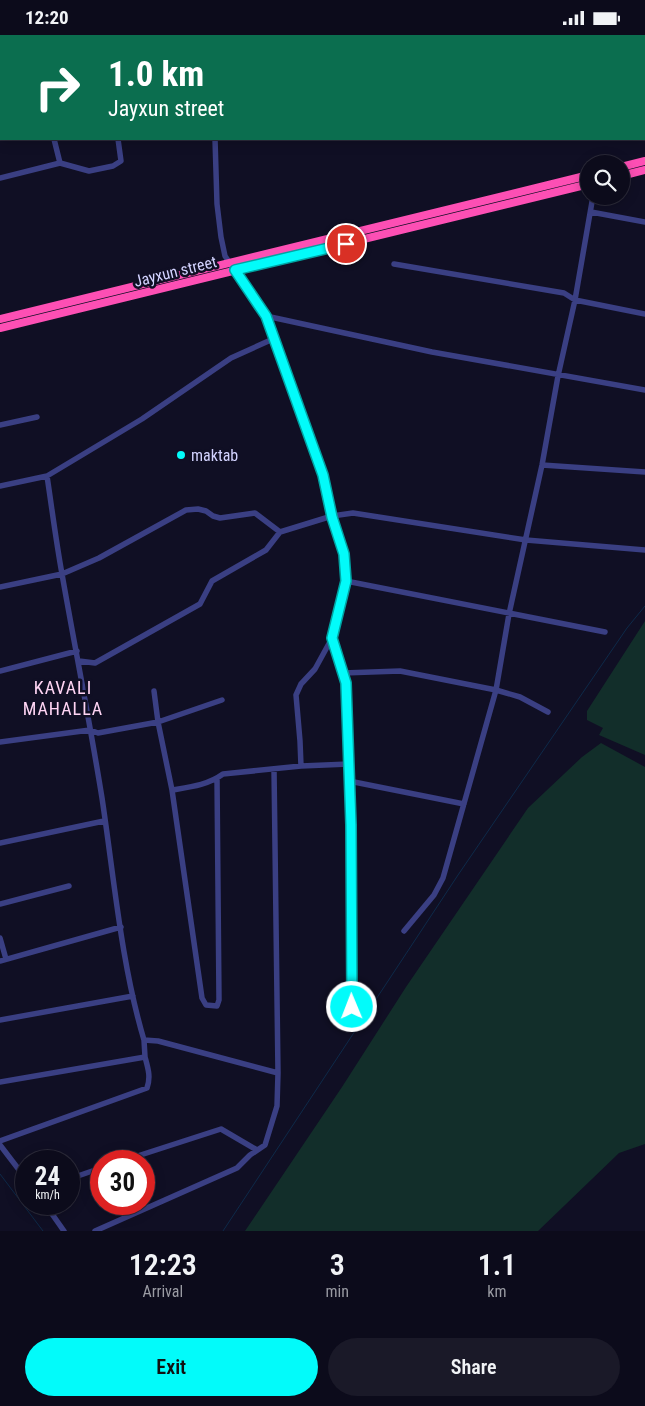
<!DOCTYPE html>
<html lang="en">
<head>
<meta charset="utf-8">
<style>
	:root { --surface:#0c0b1b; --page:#1a1928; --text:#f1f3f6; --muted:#9a9ba3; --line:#2c2b3a; --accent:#02fbfa }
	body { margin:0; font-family:"Roboto Condensed",sans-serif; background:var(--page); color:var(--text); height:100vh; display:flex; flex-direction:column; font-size:19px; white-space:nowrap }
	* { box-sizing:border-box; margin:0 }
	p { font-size:16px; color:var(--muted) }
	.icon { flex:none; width:28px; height:28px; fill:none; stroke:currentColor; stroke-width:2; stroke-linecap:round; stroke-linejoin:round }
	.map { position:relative; height:1196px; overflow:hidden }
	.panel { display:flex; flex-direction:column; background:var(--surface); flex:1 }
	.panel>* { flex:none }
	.hud { position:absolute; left:0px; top:0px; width:645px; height:105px; box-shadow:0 2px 12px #0003,0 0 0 1px var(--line); background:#0b6e4f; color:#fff; overflow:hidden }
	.fabs { position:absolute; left:580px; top:120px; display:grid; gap:10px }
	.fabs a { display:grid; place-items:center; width:50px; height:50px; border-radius:50%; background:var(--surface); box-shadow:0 2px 12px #0003,0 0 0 1px var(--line); font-size:25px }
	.speed { position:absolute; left:15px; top:1115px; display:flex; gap:10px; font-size:25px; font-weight:700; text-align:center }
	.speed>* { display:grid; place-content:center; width:65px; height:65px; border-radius:50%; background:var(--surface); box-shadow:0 2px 12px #0003,0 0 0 1px var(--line); line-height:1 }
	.speed small { font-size:12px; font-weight:400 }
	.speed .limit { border:8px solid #d22; background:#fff; color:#111 }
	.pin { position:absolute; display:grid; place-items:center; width:42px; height:42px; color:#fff; margin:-21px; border:2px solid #fff; border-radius:50%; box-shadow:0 1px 5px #0007 }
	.me { position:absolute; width:55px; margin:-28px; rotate:359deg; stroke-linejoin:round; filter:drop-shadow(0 0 4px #0008) }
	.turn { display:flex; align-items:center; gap:18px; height:105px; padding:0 25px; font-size:22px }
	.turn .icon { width:65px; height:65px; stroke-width:2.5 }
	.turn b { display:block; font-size:35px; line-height:42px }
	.eta { display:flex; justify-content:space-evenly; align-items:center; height:85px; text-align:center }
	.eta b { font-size:30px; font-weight:600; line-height:35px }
	.cta { display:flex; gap:10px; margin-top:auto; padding:10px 25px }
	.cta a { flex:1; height:58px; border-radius:30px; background:var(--accent); color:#111; font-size:20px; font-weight:600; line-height:58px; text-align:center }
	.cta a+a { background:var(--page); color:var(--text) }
	.status { display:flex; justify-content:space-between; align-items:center; height:35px; padding:0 25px; background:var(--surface); direction:ltr }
	.status svg { height:14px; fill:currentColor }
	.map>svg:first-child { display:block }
	.green { fill:#122e2a }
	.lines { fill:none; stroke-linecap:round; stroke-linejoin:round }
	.stream { stroke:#0e2a49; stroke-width:1 }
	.minor { stroke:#3a3f83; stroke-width:5.5 }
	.highway { stroke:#fd4fb4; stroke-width:8 }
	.route-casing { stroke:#01a3a2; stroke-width:12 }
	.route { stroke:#02fbfa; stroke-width:9 }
	.poi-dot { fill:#02fbfa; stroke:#100f24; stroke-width:2 }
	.labels { text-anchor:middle; stroke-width:5; stroke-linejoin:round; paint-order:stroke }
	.street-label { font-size:16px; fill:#d3d3ff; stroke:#100f24 }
	.poi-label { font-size:16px; fill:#d3d3ff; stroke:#100f24; text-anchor:start }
	.neighbourhood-label { font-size:18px; letter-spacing:1px; fill:#ffd5f4; stroke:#100f24 }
</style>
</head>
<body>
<div class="status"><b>12:20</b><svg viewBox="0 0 49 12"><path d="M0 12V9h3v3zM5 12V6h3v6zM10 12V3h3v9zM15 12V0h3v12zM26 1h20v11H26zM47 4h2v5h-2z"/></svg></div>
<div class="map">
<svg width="645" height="1196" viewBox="0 0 645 1196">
	<rect width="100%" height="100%" fill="#100f24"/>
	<path class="green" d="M645,586V720L599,700L603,693L587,685V676Z
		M601,708L645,732V1109L619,1118L538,1196H245L342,1052L406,952L528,773L582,722Z"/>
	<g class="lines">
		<path class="stream" d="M0,1139L43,1196
			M223,1196L458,840L627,593L645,571"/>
		<path class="minor" d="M27,0L28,1
			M212,0V1
			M0,22H1
			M0,83H1
			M54,104L60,128
			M215,104L217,169L221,202L225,221L266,281L323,440L332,481L344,519L346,546L332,603L346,648L351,790L352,972
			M0,143L60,128L89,136L113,131L121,126L118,104
			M591,177L645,187
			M394,229L564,258L575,265L645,279
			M266,281L432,317L645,355
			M0,390L37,382
			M542,430L645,437
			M47,441C52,474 56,506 62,539C75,613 90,688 102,763C114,842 121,928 144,1005L158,1006L278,1038
			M0,451L47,441L142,384L231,323L273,304
			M346,546L605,597
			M0,552L62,539L99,523L186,475L198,474L206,476L213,481L220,483L255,478L280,497
			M79,626L95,628L200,569L212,546L266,515L280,497L332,481L353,478L526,505L645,515
			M0,636L77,616
			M343,638L400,636L496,655L520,662L548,677
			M154,656L158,687L172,755L202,963L206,970L217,971L219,965L217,743
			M0,707L90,695L98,698L158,687L222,665
			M301,731L300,706L296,660L301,649L315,634L332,603
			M349,746L464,769
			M172,755C190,752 208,750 223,739L301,731L349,729
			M0,808L104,786
			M0,869L69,851
			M404,896L434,860L443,843L496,655L509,579L542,430L558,341L575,265L593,161
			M0,903L6,924
			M0,926L121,892
			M0,985L133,961
			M0,1047L145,1022L144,1005
			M0,1106L147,1053C151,1042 148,1033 145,1022
			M0,1110L26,1144
			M122,1126L221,1094L257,1115
			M69,1144L101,1133
			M45,1169L64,1196
			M95,1196L237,1133L250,1120L265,1110L277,1071L278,1038L274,734"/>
		<path class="highway" d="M621,132L645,126
			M621,141L645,135
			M0,284L589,140
			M0,293L589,149"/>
	</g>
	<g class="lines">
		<defs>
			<path id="route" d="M346,209L235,235L266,281L323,440L332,482L344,519L346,546L332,603L346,648L351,790L352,972"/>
		</defs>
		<use href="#route" class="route-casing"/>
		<use href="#route" class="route"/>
	</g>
	<circle class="poi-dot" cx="181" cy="420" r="5"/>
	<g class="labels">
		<g class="street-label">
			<text transform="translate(175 236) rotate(-14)" y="6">Jayxun street</text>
		</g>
		<g class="poi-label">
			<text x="191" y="426">maktab</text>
		</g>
		<g class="neighbourhood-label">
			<text x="63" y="659">KAVALI<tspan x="63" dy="21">MAHALLA</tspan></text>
		</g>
	</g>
</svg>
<div class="fabs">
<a><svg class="icon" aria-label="search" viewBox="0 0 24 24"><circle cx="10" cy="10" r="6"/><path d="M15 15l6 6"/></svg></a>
</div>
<div class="speed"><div>24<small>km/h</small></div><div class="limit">30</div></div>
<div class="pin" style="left:346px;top:209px;background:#d93025"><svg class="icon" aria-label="arrive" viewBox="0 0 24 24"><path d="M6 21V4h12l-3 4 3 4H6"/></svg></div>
<svg class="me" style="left:352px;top:972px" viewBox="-20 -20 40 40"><circle r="17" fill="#02fbfa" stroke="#fff" stroke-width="3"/><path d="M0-11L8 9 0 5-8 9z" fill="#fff"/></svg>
<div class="hud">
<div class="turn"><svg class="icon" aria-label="right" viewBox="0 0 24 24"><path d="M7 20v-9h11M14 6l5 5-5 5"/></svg><div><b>1.0 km</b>Jayxun street</div></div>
</div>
</div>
<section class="panel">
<div class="eta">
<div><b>12:23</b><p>Arrival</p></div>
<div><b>3</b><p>min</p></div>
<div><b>1.1</b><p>km</p></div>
</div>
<div class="cta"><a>Exit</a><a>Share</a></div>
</section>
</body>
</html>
